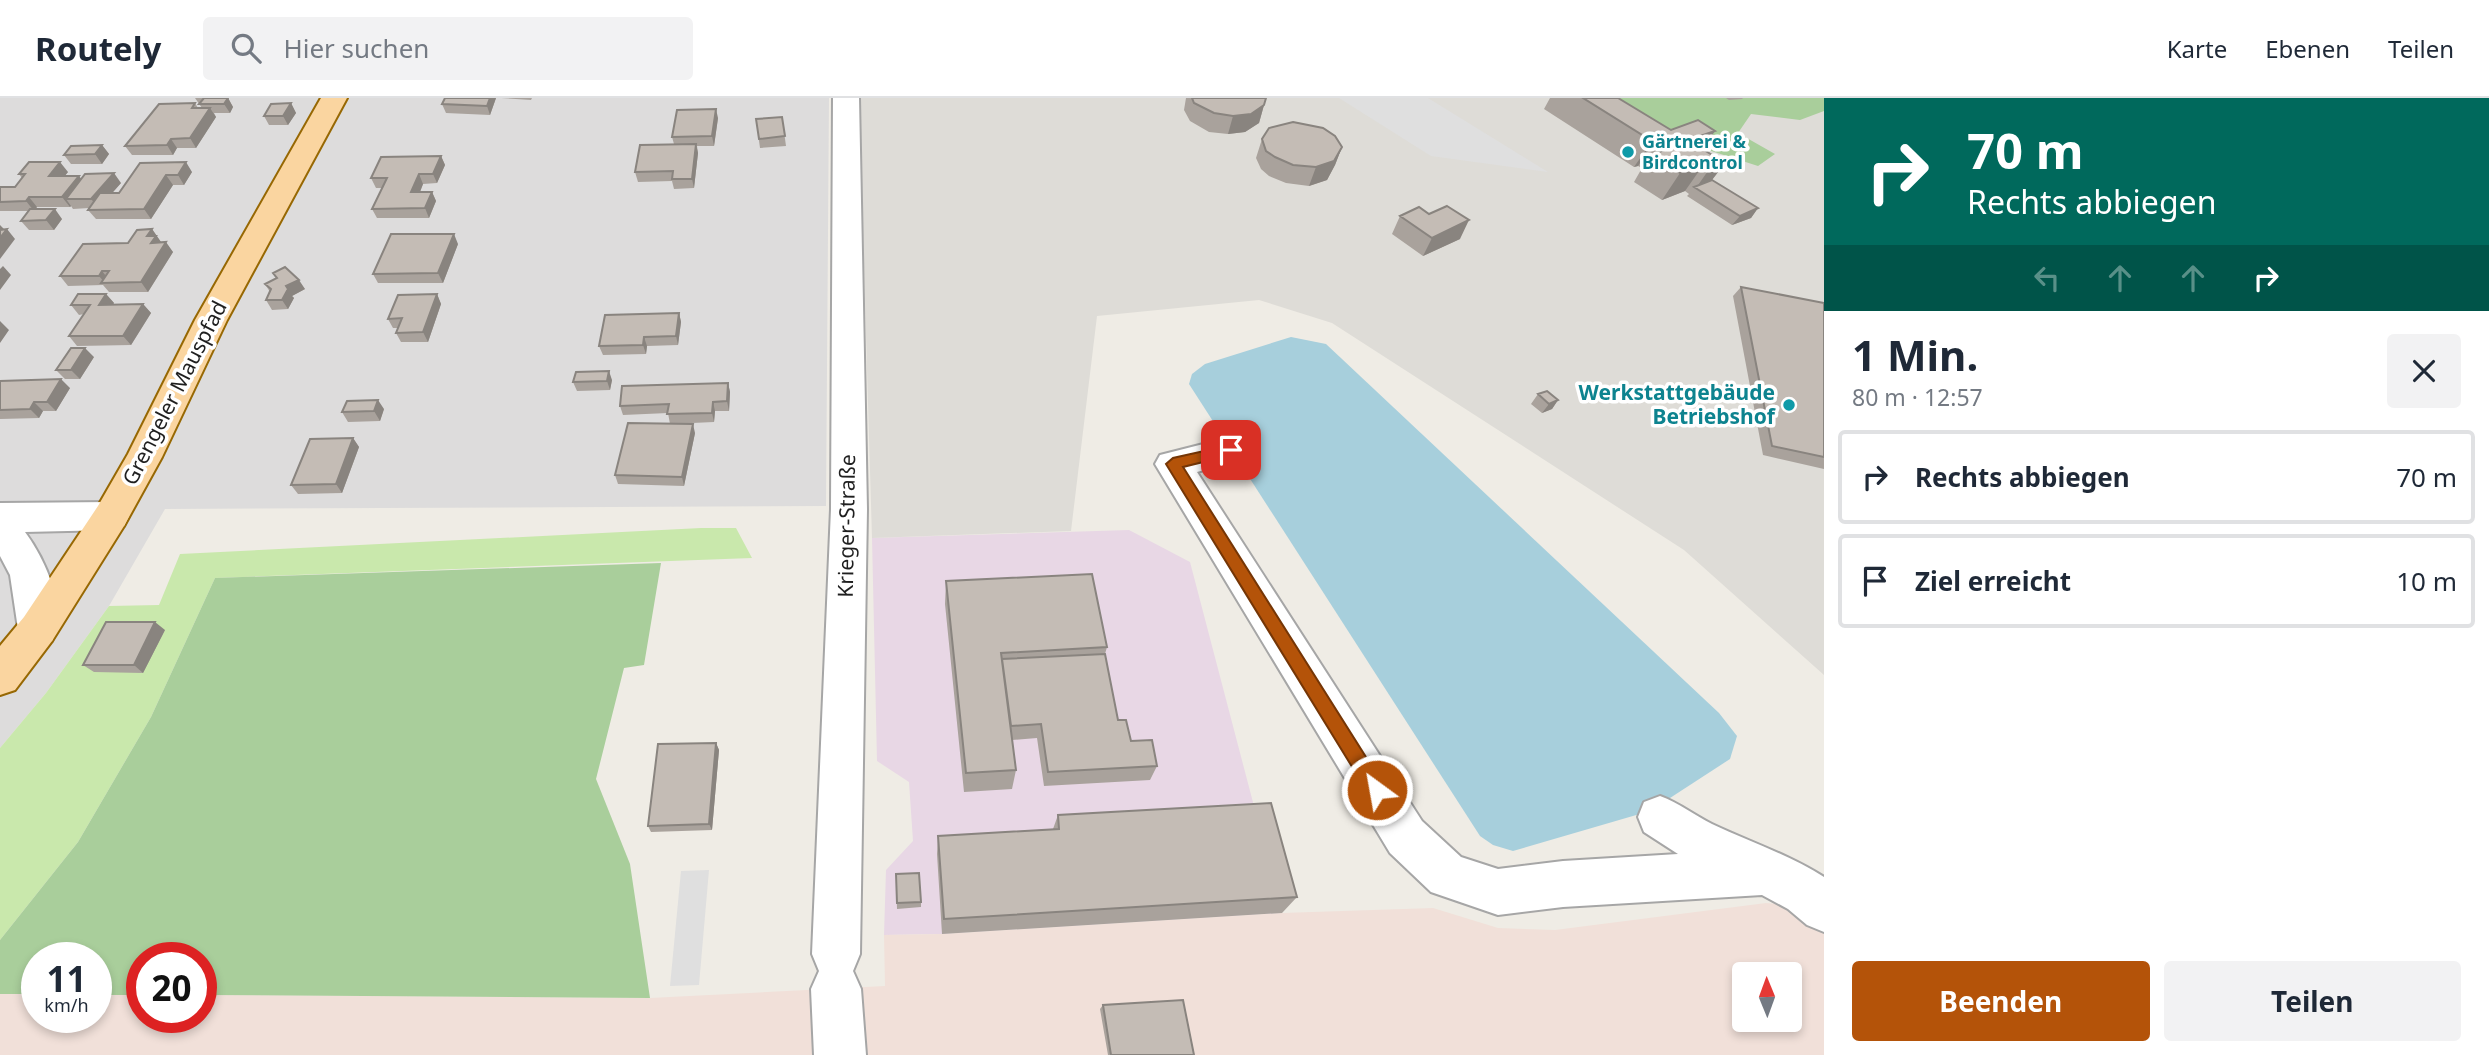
<!DOCTYPE html>
<html lang="de">
<head>
<meta charset="utf-8">
<style>
	:root { --surface:#fff; --page:#f2f2f3; --text:#1f2937; --muted:#747a83; --line:#e0e1e3; --accent:#b45309 }
	body { margin:0; font-family:"Noto Sans",sans-serif; background:var(--page); color:var(--text); height:100vh; display:flex; flex-direction:column; font-size:26px; white-space:nowrap }
	* { box-sizing:border-box; margin:0 }
	p { font-size:23px; color:var(--muted) }
	.icon { flex:none; width:38px; height:38px; fill:none; stroke:currentColor; stroke-width:2; stroke-linecap:round; stroke-linejoin:round }
	.map { position:relative; flex:1; overflow:hidden }
	.drawer { display:flex; flex-direction:column; background:var(--surface); width:665px }
	.drawer>* { flex:none }
	.hud { background:#00695c; color:#fff; overflow:hidden }
	.needle { width:46px; rotate:359deg }
	.buttons { position:absolute; left:1732px; top:864px; display:grid; gap:14px }
	.buttons a { display:grid; place-items:center; width:70px; height:70px; border-radius:7px; background:var(--surface); box-shadow:0 4px 10px #0003; font-size:35px }
	.speed { position:absolute; left:21px; top:844px; display:flex; gap:14px; font-size:35px; font-weight:700; text-align:center }
	.speed>* { display:grid; place-content:center; width:91px; height:91px; border-radius:50%; background:var(--surface); box-shadow:0 4px 10px #0003; line-height:1 }
	.speed small { font-size:18px; font-weight:400 }
	.speed .limit { border:10px solid #d22; background:#fff; color:#111 }
	.pin { position:absolute; display:grid; place-items:center; width:60px; height:60px; color:#fff; margin:-30px; border-radius:14px; box-shadow:0 4px 10px #0006 }
	.me { position:absolute; width:77px; margin:-38px; rotate:328deg; stroke-linejoin:round; filter:drop-shadow(0 0 5px #0008) }
	.turn { display:flex; align-items:center; gap:24px; height:147px; padding:0 28px; font-size:32px }
	.turn .icon { width:91px; height:91px; stroke-width:2.5 }
	.turn b { display:block; font-size:49px; line-height:60px }
	.lanes { display:flex; align-items:center; height:66px; padding:0 28px; background:#0003; justify-content:center; gap:35px; direction:ltr }
	.lanes .off { opacity:.35 }
	.round { display:grid; place-items:center; flex:none; width:74px; height:74px; border-radius:7px; background:var(--page) }
	.overview { display:flex; align-items:center; justify-content:space-between; height:119px; padding:0 28px }
	h1 { font-size:42px; font-weight:700; line-height:52px }
	.button { display:flex; gap:14px; margin-top:auto; padding:14px 28px }
	.button a { flex:1; height:80px; border-radius:7px; background:var(--accent); color:#fff; font-size:28px; font-weight:700; line-height:80px; text-align:center }
	.button a+a { background:var(--page); color:var(--text) }
	ul { padding:0; list-style:none }
	li { display:flex; align-items:center; gap:21px; height:94px; margin:0 14px 10px; padding:0 14px; border:4px solid var(--line); border-radius:7px }
	li div { flex:1 }
	li b { display:block; font-size:26px }
	li em { font-style:normal }
	header { display:flex; align-items:center; gap:42px; box-sizing:border-box; height:98px; padding:0 35px; background:var(--surface); border-bottom:2px solid var(--line) }
	header strong { font-size:33px }
	nav { display:flex; gap:38px; margin-inline-start:auto; font-size:24px }
	.search { width:490px; height:63px; background:var(--page); display:flex; align-items:center; gap:18px; box-sizing:border-box; padding:0 24px; border-radius:7px; color:var(--muted); font-size:26px }
	main { display:flex; flex:1; min-height:0 }
	.map>svg:first-child { display:block }
	.residential { fill:#dddcdc }
	.industrial { fill:#e8d7e5 }
	.military { fill:#f1e0d9; fill-rule:evenodd }
	.airport { fill:#dedcd7 }
	.grass { fill:#c9e8ac }
	.forest { fill:#a9ce9b }
	.parking { fill:#dfdfdf }
	.water { fill:#a7cfdc }
	.lines { fill:none; stroke-linecap:round; stroke-linejoin:round }
	.minor-casing { stroke:#a6a6a6; stroke-width:4 }
	.major-casing { stroke:#976803; stroke-width:4 }
	.minor { fill:#fff; fill-rule:evenodd }
	.major { fill:#fad5a0; fill-rule:evenodd }
	.wall { fill:#a9a29c }
	.shaded-wall { fill:#89847f }
	.building { fill:#c4bcb5; stroke:#89847f; stroke-width:2 }
	.route { fill:#b45309; stroke:#753606; stroke-width:2 }
	.culture-dot { fill:#0f9aa8; stroke:#fff; stroke-width:2.5 }
	.labels { text-anchor:middle; stroke-width:7; stroke-linejoin:round; paint-order:stroke }
	.far-culture-label { font-size:18px; font-weight:bold; fill:#0d838f; stroke:#fff; text-anchor:start }
	.street-label { font-size:21px; fill:#1f1f1f; stroke:#fff }
	.culture-label { font-size:21px; font-weight:bold; fill:#0d838f; stroke:#fff; text-anchor:end }
</style>
</head>
<body>
<header>
<strong>Routely</strong>
<div class="search"><svg class="icon" aria-label="search" viewBox="0 0 24 24"><circle cx="10" cy="10" r="6"/><path d="M15 15l6 6"/></svg>Hier suchen</div>
<nav><a>Karte</a><a>Ebenen</a><a>Teilen</a></nav>
</header>
<main>
<div class="map">
<svg width="1824" height="957" viewBox="0 0 1824 957">
	<rect width="100%" height="100%" fill="#efece5"/>
	<path class="residential" d="M0,0H829L826,408L165,411L109,508L46,595L0,650Z"/>
	<path class="industrial" d="M1129,432L1190,464L1282,815L942,836L884,837L886,772L913,743L909,684L877,663L872,440Z"/>
	<path class="military" d="M1824,780V957H0V896H37V919H96V897H142V919H201V897L650,900L885,888L884,837L943,836L1282,815L1433,810L1498,830L1555,832L1766,805L1799,808ZM1745,877H1790V922H1745Z"/>
	<path class="airport" d="M859,0H1824V577L1684,452L1332,225L1259,202L1097,218L1071,433L872,440Z"/>
	<path class="grass" d="M701,430H736L752,460L215,480L151,619L78,744L0,842V650L46,595L109,508L159,507L180,456Z"/>
	<path class="forest" d="M1585,0H1824V13L1800,22L1751,16L1738,35L1775,56L1758,68L1702,50Z
		M661,465L644,567L624,570L596,681L630,766L650,900L201,897V859H142V897H96V859H37V896H0V842L78,744L151,619L215,480Z"/>
	<path class="parking" d="M1339,0H1428L1548,74L1431,58Z
		M709,772L699,887L670,888L681,773Z"/>
	<path class="water" d="M1291,239L1326,246L1719,615L1737,638L1730,661L1650,713L1513,753L1493,747L1480,738L1189,286L1192,276L1205,266Z"/>
	<g class="lines">
		<defs>
			<path id="minor" d="M833,0H859L867,411L860,856L853,873L861,891L866,957H814L811,891L819,873L812,856L831,411Z
				M1231,339L1243,343L1249,352L1243,361L1197,374L1422,723L1461,759L1498,771L1563,763L1678,756L1644,734L1638,719L1644,704L1660,698C1679,705 1694,717 1712,726C1750,744 1790,757 1824,779V834L1807,827L1788,811L1762,797L1563,809L1498,817L1431,794L1390,755L1155,366L1160,357Z
				M111,404L124,408L129,418L124,428L111,432L25,434C45,461 68,511 52,543L38,548L24,543L18,531L10,477L0,458V405Z"/>
			<path id="major" d="M321,0H347L227,222L162,359L124,428L52,543L15,592L0,597V548L24,519L98,408L128,356L195,222Z"/>
		</defs>
		<use href="#minor" class="minor-casing"/>
		<use href="#major" class="major-casing"/>
		<use href="#minor" class="minor"/>
		<use href="#major" class="major"/>
	</g>
	<path class="wall" d="M195,0H228L233,9L230,15H214L216,19L196,50H177L173,57H132L125,48L195,5L198,10H202Z
		M496,0L490,17L446,15L442,6Z
		M501,0H532L531,2Z
		M1186,0H1266L1259,25L1245,34L1228,36L1209,34L1190,23L1184,12Z
		M1550,0H1618L1671,32L1715,33L1702,51L1725,65L1712,82L1758,110L1751,120L1732,127L1687,98L1689,96L1685,93L1662,102L1634,84L1642,70L1638,68L1634,69L1544,11Z
		M1726,0H1743L1742,1L1729,2Z
		M291,5L296,15L288,27H269L264,18Z
		M782,19L786,48L760,50L756,21Z
		M718,20L714,48H697L698,55L694,90L674,91L672,83L638,84L635,74L674,46L672,39Z
		M1262,41L1342,49L1335,67L1327,82L1309,88L1286,85L1269,78L1261,71L1256,60Z
		M102,47L109,56L102,66H71L64,57Z
		M441,58L445,67L437,85L423,86L420,94H432L436,103L429,120H377L372,111L382,90H376L371,80Z
		M140,65L192,74L184,87H173L151,121H96L88,112L89,110L73,111L71,108L70,109H37L35,111L62,121L54,132H29L21,123L28,113H0V89H15L22,80L19,76L68,74L64,78H79L81,81L121,85L112,95H119Z
		M1400,118L1460,141L1423,158L1392,136Z
		M152,131L161,144L173,154L148,194H109L103,187L68,188L60,178L128,145Z
		M458,146L443,185H378L373,176Z
		M273,175L305,191L292,198L294,200L288,211L272,212L266,202L270,194L265,186L276,181Z
		M1741,189L1824,205V371L1763,357L1733,198Z
		M106,196L114,205L113,206H143L151,215L131,247L77,248L69,238L84,216L79,217L71,207Z
		M437,196L441,206L428,244H401L396,235L398,230H393L388,221Z
		M679,215L681,224L678,247L647,248L646,256L603,257L599,248Z
		M94,259L80,281H65L56,272Z
		M612,282L610,292L577,293L573,284Z
		M0,283L70,290L56,313H43L39,320L0,321Z
		M728,285L730,294L729,313H715L714,324L670,326L668,315L623,317L620,308Z
		M1538,296L1558,302L1552,311L1542,315L1531,306Z
		M384,311L380,323L348,324L342,314Z
		M695,335L684,388L618,386L615,377Z
		M353,340L359,349L342,395L298,396L291,387Z
		M946,483L1107,549L1105,556L1118,622L1131,643L1157,668L1150,682L1044,688L1037,640L1012,642L1016,672L1012,691L964,694L945,506Z
		M165,532L143,575L94,574L83,567Z
		M716,645L719,652L712,732L651,734L648,728Z
		M1058,717L1297,799L1282,815L942,836L937,756L938,738L1053,731Z
		M896,776L921,804V809L897,811Z
		M1103,907L1194,957H1108L1100,911Z"/>
	<path class="shaded-wall" d="M228,0L233,9L230,15L224,6Z
		M490,0H496L490,17L487,8Z
		M291,5L296,15L288,27L283,18Z
		M1264,7L1259,25L1245,34L1228,36L1233,18Z
		M210,10L216,19L196,50L190,40Z
		M716,11L718,20L714,48L712,38Z
		M1715,33L1697,59L1688,42Z
		M171,41L177,50L173,57L167,47Z
		M1656,41L1638,68L1634,69L1652,43Z
		M696,46L698,55L694,90L692,81Z
		M102,47L109,56L102,66L95,56Z
		M1342,49L1335,67L1327,82L1309,88L1316,69Z
		M441,58L445,67L437,85L433,76Z
		M60,64L68,74L57,88L49,78Z
		M186,64L192,74L184,87L178,77Z
		M1725,65L1705,91L1696,90L1710,70Z
		M1704,66L1685,93L1662,102L1680,75Z
		M114,75L121,85L99,110L91,101Z
		M419,76L423,86L416,104L411,94Z
		M166,77L173,87L151,121L144,111Z
		M79,78L86,87L66,101L71,108L70,109L62,99Z
		M432,94L436,103L429,120L425,110Z
		M29,99L37,109L34,113L26,103Z
		M1758,110L1751,120L1732,127L1740,118Z
		M55,111L62,121L54,132L46,122Z
		M1469,122L1460,141L1423,158L1432,140Z
		M0,127L6,133L7,131L15,141L0,161Z
		M152,131L163,147L158,154L147,138Z
		M454,136L458,146L443,185L438,175Z
		M166,144L173,154L148,194L141,184Z
		M3,168L11,177L0,192V171Z
		M102,173L110,183L105,185L99,178Z
		M299,182L305,191L292,198L294,200L288,211L282,202L286,188Z
		M106,196L114,205L107,216L99,207Z
		M437,196L441,206L428,244L423,234Z
		M143,206L151,215L131,247L123,238Z
		M679,215L681,224L678,247L676,238Z
		M0,223L9,232L0,245Z
		M644,239L647,248L646,256L643,247Z
		M85,250L94,259L80,281L71,272Z
		M609,273L612,282L610,292L607,283Z
		M61,281L70,290L56,313L47,304Z
		M728,285L730,294L729,313L727,303Z
		M378,302L384,311L380,323L374,313Z
		M1558,302L1552,311L1542,315L1549,306Z
		M34,304L43,313L39,320L30,311Z
		M713,304L715,313L714,324L712,315Z
		M693,326L695,335L684,388L682,379Z
		M353,340L359,349L342,395L336,386Z
		M155,524L165,532L143,575L134,567Z
		M716,645L719,652L712,732L709,726Z"/>
	<path class="building" d="M204,0H228L224,6H199Z
		M445,0H490L487,8L442,6Z
		M1192,0H1266L1264,7L1251,16L1233,18L1214,15L1194,5Z
		M1583,0H1618L1671,32L1698,22L1715,33L1688,42L1725,65L1710,70L1704,66L1680,75L1651,57L1670,50L1656,41L1652,43Z
		M195,5L192,10H210L190,40L171,41L167,47L125,48L159,6Z
		M291,5L283,18H264L271,6Z
		M716,11L712,38L672,39L677,12Z
		M782,19L785,38L759,41L756,21Z
		M1293,24L1323,30L1335,38L1342,49L1334,63L1316,69L1293,67L1275,59L1266,53L1262,41L1269,30Z
		M696,46L692,81H672L673,73L635,74L640,47Z
		M102,47L95,56L64,57L71,48Z
		M441,58L433,76H419L411,94H432L425,110L372,111L387,80H371L381,59Z
		M29,64H60L49,78H79L62,99H29L26,103L0,104V89H15L25,76H19Z
		M186,64L178,77H166L144,111L88,112L100,95H119L140,65Z
		M114,75L91,101H66L85,76Z
		M1712,82L1758,110L1740,118L1694,89Z
		M1447,108L1469,122L1432,140L1400,118L1419,109L1429,116Z
		M30,111H55L46,122L21,123Z
		M7,131L0,140V132Z
		M152,131L147,138H156L151,145L166,144L141,184L101,185L109,173H102L99,178H60L83,146L128,145L137,132Z
		M391,136H454L438,175L373,176Z
		M285,169L299,182L286,188L288,191L282,202H266L271,191L265,186L277,180L273,175Z
		M1741,189L1824,205V359L1772,348Z
		M78,196H106L99,207L143,206L123,238H69L90,207H71Z
		M437,196L423,234L396,235L402,220L388,221L398,197Z
		M679,215L676,238L644,239L643,247L599,248L605,217Z
		M71,250H85L71,272H56Z
		M609,273L607,283L573,284L576,274Z
		M61,281L47,304H34L30,311L0,312V283Z
		M728,285L727,303L713,304L712,315L667,316L669,306L620,308L622,288Z
		M1547,293L1558,302L1549,306L1538,296Z
		M378,302L374,313L342,314L347,303Z
		M628,325L693,326L682,379L615,377Z
		M353,340L336,386L291,387L310,341Z
		M1092,476L1107,549L1001,555L1016,672L966,675L946,483Z
		M106,524H155L134,567H83Z
		M1105,556L1118,622H1126L1131,643L1152,642L1157,668L1048,674L1041,626L1011,628L1002,561Z
		M716,645L709,726L648,728L658,646Z
		M1271,705L1297,799L944,821L938,738L1059,731L1058,717Z
		M919,775L921,804L897,805L896,776Z
		M1183,902L1194,957H1111L1103,907Z"/>
	<path class="route" d="M1231,347L1238,352L1236,356L1183,369L1383,686L1386,692L1383,698L1377,701L1370,698L1166,366L1173,360Z"/>
	<g class="culture-dot">
		<circle cx="1628" cy="54" r="7"/>
		<circle cx="1789" cy="307" r="7"/>
	</g>
	<g class="labels">
		<g class="far-culture-label">
			<text x="1642" y="50">Gärtnerei &amp;<tspan x="1642" dy="21">Birdcontrol</tspan></text>
		</g>
		<g class="street-label">
			<text transform="translate(175 295) rotate(-63)" y="7">Grengeler Mauspfad</text>
			<text transform="translate(847 428) rotate(-89)" y="7">Krieger-Straße</text>
		</g>
		<g class="culture-label">
			<text x="1775" y="302">Werkstattgebäude<tspan x="1775" dy="24">Betriebshof</tspan></text>
		</g>
	</g>
</svg>
<div class="buttons">
<a><svg class="needle" viewBox="-14 -14 28 28"><path d="M0-13l5 13h-10z" fill="#e53935"/><path d="M0 13l5-13h-10z" fill="#747a83"/></svg></a>
</div>
<div class="speed"><div>11<small>km/h</small></div><div class="limit">20</div></div>
<div class="pin" style="left:1231px;top:352px;background:#d93025"><svg class="icon" aria-label="arrive" viewBox="0 0 24 24"><path d="M6 21V4h12l-3 4 3 4H6"/></svg></div>
<svg class="me" style="left:1377px;top:692px" viewBox="-20 -20 40 40"><circle r="17" fill="#b45309" stroke="#fff" stroke-width="3"/><path d="M0-11L8 9 0 5-8 9z" fill="#fff"/></svg>
</div>
<section class="drawer">
<div class="hud">
<div class="turn"><svg class="icon" aria-label="right" viewBox="0 0 24 24"><path d="M7 20v-9h11M14 6l5 5-5 5"/></svg><div><b>70 m</b>Rechts abbiegen</div></div>
<div class="lanes"><svg class="icon off" aria-label="left" viewBox="0 0 24 24"><path d="M17 20v-9H6M10 6l-5 5 5 5"/></svg><svg class="icon off" aria-label="ahead" viewBox="0 0 24 24"><path d="M12 20V5M6 11l6-6 6 6"/></svg><svg class="icon off" aria-label="ahead" viewBox="0 0 24 24"><path d="M12 20V5M6 11l6-6 6 6"/></svg><svg class="icon" aria-label="right" viewBox="0 0 24 24"><path d="M7 20v-9h11M14 6l5 5-5 5"/></svg></div>
</div>
<div class="overview"><div><h1>1 Min.</h1><p>80 m · 12:57</p></div><a class="round"><svg class="icon" aria-label="close" viewBox="0 0 24 24"><path d="M6 6l12 12M18 6L6 18"/></svg></a></div>
<ul>
<li><svg class="icon" aria-label="right" viewBox="0 0 24 24"><path d="M7 20v-9h11M14 6l5 5-5 5"/></svg><div><b>Rechts abbiegen</b></div><em>70 m</em></li>
<li><svg class="icon" aria-label="arrive" viewBox="0 0 24 24"><path d="M6 21V4h12l-3 4 3 4H6"/></svg><div><b>Ziel erreicht</b></div><em>10 m</em></li>
</ul>
<div class="button"><a>Beenden</a><a>Teilen</a></div>
</section>
</main>
</body>
</html>
